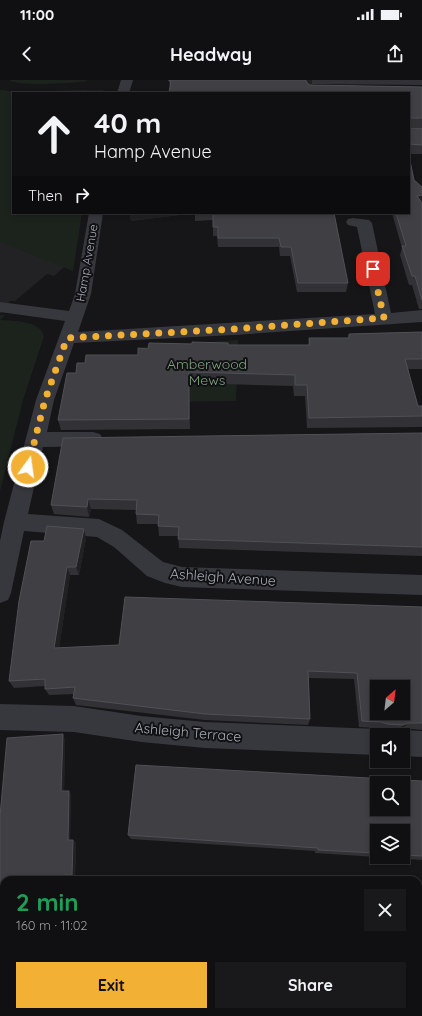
<!DOCTYPE html>
<html lang="en">
<head>
<meta charset="utf-8">
<style>
	:root { --surface:#101012; --page:#19191b; --text:#f1f3f6; --muted:#9c9d9f; --line:#303032; --accent:#f2b134 }
	body { margin:0; font-family:Quicksand,sans-serif; background:var(--page); color:var(--text); height:100vh; display:flex; flex-direction:column; font-size:15px; white-space:nowrap }
	* { box-sizing:border-box; margin:0 }
	p { font-size:13px; color:var(--muted) }
	.icon { flex:none; width:22px; height:22px; fill:none; stroke:currentColor; stroke-width:2; stroke-linecap:round; stroke-linejoin:round }
	.map { position:relative; flex:1; overflow:hidden }
	.drawer { position:absolute; left:0px; top:796px; width:422px; height:140px; display:flex; flex-direction:column; background:var(--surface); border-radius:12px 12px 0 0; box-shadow:0 2px 6px #0003,0 0 0 1px var(--line) }
	.drawer>* { flex:none }
	.banner { position:absolute; left:12px; top:12px; width:398px; height:122px; border-radius:0px; box-shadow:0 2px 6px #0003,0 0 0 1px var(--line); background:#101012; color:var(--text); overflow:hidden }
	.needle { width:26px; rotate:28deg }
	.tools { position:absolute; left:370px; top:600px; display:grid; gap:8px }
	.tools a { display:grid; place-items:center; width:40px; height:40px; border-radius:0px; background:var(--surface); box-shadow:0 2px 6px #0003,0 0 0 1px var(--line); font-size:20px }
	.pin { position:absolute; display:grid; place-items:center; width:34px; height:34px; color:#fff; margin:-17px; border-radius:8px; box-shadow:0 2px 6px #0006 }
	.me { position:absolute; width:44px; margin:-22px; rotate:14deg; stroke-linejoin:round; filter:drop-shadow(0 0 3px #0008) }
	.turn { display:flex; align-items:center; gap:14px; height:84px; padding:0 16px; font-size:18px }
	.turn .icon { width:52px; height:52px; stroke-width:2.5 }
	.turn b { display:block; font-size:28px; line-height:34px }
	.then { display:flex; align-items:center; height:38px; padding:0 16px; background:#0003; gap:8px; font-size:15px }
	.round { display:grid; place-items:center; flex:none; width:42px; height:42px; border-radius:0px; background:var(--page) }
	.head { display:flex; align-items:center; justify-content:space-between; height:68px; padding:0 16px }
	h1 { font-size:24px; font-weight:800; line-height:30px; color:#1e9e55 }
	.primary-button { display:flex; gap:8px; margin-top:auto; padding:8px 16px }
	.primary-button a { flex:1; height:46px; border-radius:0px; background:var(--accent); color:#111; font-size:16px; font-weight:800; line-height:46px; text-align:center }
	.primary-button a+a { background:var(--page); color:var(--text) }
	.status { display:flex; justify-content:space-between; align-items:center; height:28px; padding:0 20px; background:var(--surface); direction:ltr }
	.status svg { height:11px; fill:currentColor }
	header { display:flex; justify-content:space-between; align-items:center; height:52px; padding:0 16px; background:var(--surface); font-size:18px; font-weight:800 }
	.map>svg:first-child { display:block }
	.built { fill:#222225 }
	.green { fill:#1c231d }
	.lines { fill:none; stroke-linecap:round; stroke-linejoin:round }
	.minor { fill:#37383d; fill-rule:evenodd }
	.wall { fill:#323236 }
	.shaded-wall { fill:#212124 }
	.building { fill:#3f3f44; stroke:#4f5156; fill-rule:evenodd }
	.route { stroke:#f2b134; stroke-width:7; stroke-dasharray:0 12.6 }
	.labels { text-anchor:middle; stroke-width:4; stroke-linejoin:round; paint-order:stroke }
	.far-street-label { font-size:12px; fill:#a8adb8; stroke:#111113 }
	.park-label { font-size:14px; fill:#7fa381; stroke:#111113 }
	.street-label { font-size:14px; fill:#a8adb8; stroke:#111113 }
</style>
</head>
<body>
<div class="status"><b>11:00</b><svg viewBox="0 0 49 12"><path d="M0 12V9h3v3zM5 12V6h3v6zM10 12V3h3v9zM15 12V0h3v12zM26 1h20v11H26zM47 4h2v5h-2z"/></svg></div>
<header><svg class="icon" aria-label="back" viewBox="0 0 24 24"><path d="M15 5l-7 7 7 7"/></svg>Headway<svg class="icon" aria-label="share" viewBox="0 0 24 24"><path d="M12 15V3M7 8l5-5 5 5M5 13v7h14v-7"/></svg></header>
<div class="map">
<svg width="422" height="936" viewBox="0 0 422 936">
	<rect width="100%" height="100%" fill="#161618"/>
	<path class="built" d="M0,10L17,12L87,10L84,13H13V133L64,187L54,196L47,194L15,221H10L0,234Z"/>
	<path class="green" d="M9,0H87V1C73,3 18,7 9,0Z
		M0,10L17,12L102,10L110,13H13V133H82L73,191L0,162Z
		M0,235H5L0,240C13,241 40,240 44,256L23,320L0,411Z
		M238,260L236,321L133,322L142,267Z
		M58,932H158V936H58Z"/>
	<g class="lines">
		<path class="minor" d="M121,0H133L129,13H117Z
			M89,133H103L91,214L78,252L375,234L357,147L348,145L346,142L348,139L353,138L369,140L372,143L391,233L422,230V242L234,255L74,263L54,320L47,352H93L100,354L103,359L100,364L93,366L43,367L28,434L99,439L122,450L163,482L182,487L422,495V515L182,507L165,503L147,496L114,467L97,457L24,451L11,513L8,520L0,523V461L4,442L36,320L65,241L0,232V222L69,231L75,214Z
			M0,624L74,626L141,636L205,642L377,649L386,653L387,655H377V675L205,668L141,662L74,652L0,650Z
			M403,650L422,651V677L403,676V655H393Z"/>
	</g>
	<path class="wall" d="M169,0H422V5L312,4L309,5L422,7V47H410V48H422V74H409V13L170,9Z
		M414,100L422,107V229H419L412,205H409L400,175L402,168L392,133H409Z
		M130,133H334L348,203L346,212H297L290,176H280L279,167H218L217,156H213V140L195,141V133L131,141Z
		M422,252V289H408L418,326H422V347L307,348L305,316H294L293,306L189,303L190,349L61,350L58,340L76,293L85,283L138,275L148,269L228,265H308L309,258H348L349,254Z
		M422,353V476L179,468L178,456H159L158,444H137L136,434V430L91,429L89,437L54,434L51,425Z
		M86,458L79,495H70L59,568L119,565L422,527V650L403,648L398,651L384,650L377,648L359,647L354,599L309,598L310,639L308,645L205,640L76,625L73,618L74,614L49,615L45,609V606L14,608L9,601L44,461Z
		M65,659L64,711L71,714L70,760H73L76,763L75,797L4,800V865L0,866V736Z
		M422,701V780L378,777H403V751H377V777L315,773V771L131,759L128,755Z
		M418,823H422V866H418Z"/>
	<path class="shaded-wall" d="M306,0H312V4L307,5L305,10Z
		M422,115V123L417,116Z
		M130,133H195L131,141Z
		M88,419L91,429L89,437L87,427Z
		M84,449L86,458L79,495L76,487Z
		M67,487L70,495L58,576L54,568Z
		M408,643L403,648L398,651L403,645Z
		M63,654L65,659L64,715L61,711Z
		M69,711L71,714L70,763L68,760Z
		M73,760L76,763L75,797L72,795Z
		M65,795L68,797V800H65Z
		M54,932H58V936H54Z"/>
	<path class="building" d="M169,0H306V1L309,5L422,7V38H410V48H422V65L409,64V13H169L171,1H169Z
		M409,76L414,100L422,107V115L417,116L422,123V220L415,196H412L402,166H406L396,133H409Z
		M213,133H334L348,203H298L291,167H281L279,158H218V147H213Z
		M422,252V279H405L418,326H422V336L309,338L307,305H295V295L189,292V339L58,340L67,293H76L77,283H85L86,275H138V268L148,269L149,263L192,264V262L228,263V265H310L309,258H349V254Z
		M422,353V467L178,459L179,447L158,446L159,435L136,434L137,420L88,419L87,427L51,425L63,358Z
		M47,446L84,449L76,487H67L54,568L119,565L125,517L422,527V643H408L403,645L388,644L381,642L362,641L357,593L308,591L310,639L205,634L73,618L75,607L45,609V599L9,601L19,521L31,461H44ZM377,607H403V633H377Z
		M63,654L61,711H69L68,760H73L72,795H65V800H4V864L0,865V736L7,658Z
		M136,685L422,701V776L403,775V751H377V773L318,770V768L128,755ZM377,703H403V729H377Z
		M418,823H422V866H420L418,855Z
		M8,932H54V936H8Z"/>
	<g class="lines">
		<path class="route" d="M28,387L45,320L67,258L234,249L384,238L373,189"/>
	</g>
	<g class="labels">
		<g class="far-street-label">
			<text transform="translate(87 183) rotate(-80)" y="4">Hamp Avenue</text>
		</g>
		<g class="park-label">
			<text x="207" y="289">Amberwood<tspan x="207" dy="16">Mews</tspan></text>
		</g>
		<g class="street-label">
			<text transform="translate(223 497) rotate(4)" y="5">Ashleigh Avenue</text>
			<text transform="translate(188 652) rotate(5)" y="5">Ashleigh Terrace</text>
		</g>
	</g>
</svg>
<div class="tools">
<a><svg class="needle" viewBox="-14 -14 28 28"><path d="M0-13l5 13h-10z" fill="#e53935"/><path d="M0 13l5-13h-10z" fill="#9c9d9f"/></svg></a>
<a><svg class="icon" aria-label="sound" viewBox="0 0 24 24"><path d="M4 9h4l5-4v14l-5-4H4zM17 9q2 3 0 6"/></svg></a>
<a><svg class="icon" aria-label="search" viewBox="0 0 24 24"><circle cx="10" cy="10" r="6"/><path d="M15 15l6 6"/></svg></a>
<a><svg class="icon" aria-label="layers" viewBox="0 0 24 24"><path d="M12 4l9 5-9 5-9-5zM3 14l9 5 9-5"/></svg></a>
</div>
<div class="pin" style="left:373px;top:189px;background:#d93025"><svg class="icon" aria-label="arrive" viewBox="0 0 24 24"><path d="M6 21V4h12l-3 4 3 4H6"/></svg></div>
<svg class="me" style="left:28px;top:387px" viewBox="-20 -20 40 40"><circle r="17" fill="#f2b134" stroke="#fff" stroke-width="3"/><path d="M0-11L8 9 0 5-8 9z" fill="#fff"/></svg>
<div class="banner">
<div class="turn"><svg class="icon" aria-label="ahead" viewBox="0 0 24 24"><path d="M12 20V5M6 11l6-6 6 6"/></svg><div><b>40 m</b>Hamp Avenue</div></div>
<div class="then">Then<svg class="icon" aria-label="right" viewBox="0 0 24 24"><path d="M7 20v-9h11M14 6l5 5-5 5"/></svg></div>
</div>
<section class="drawer">
<div class="head"><div><h1>2 min</h1><p>160 m · 11:02</p></div><a class="round"><svg class="icon" aria-label="close" viewBox="0 0 24 24"><path d="M6 6l12 12M18 6L6 18"/></svg></a></div>
<div class="primary-button"><a>Exit</a><a>Share</a></div>
</section>
</div>
</body>
</html>
